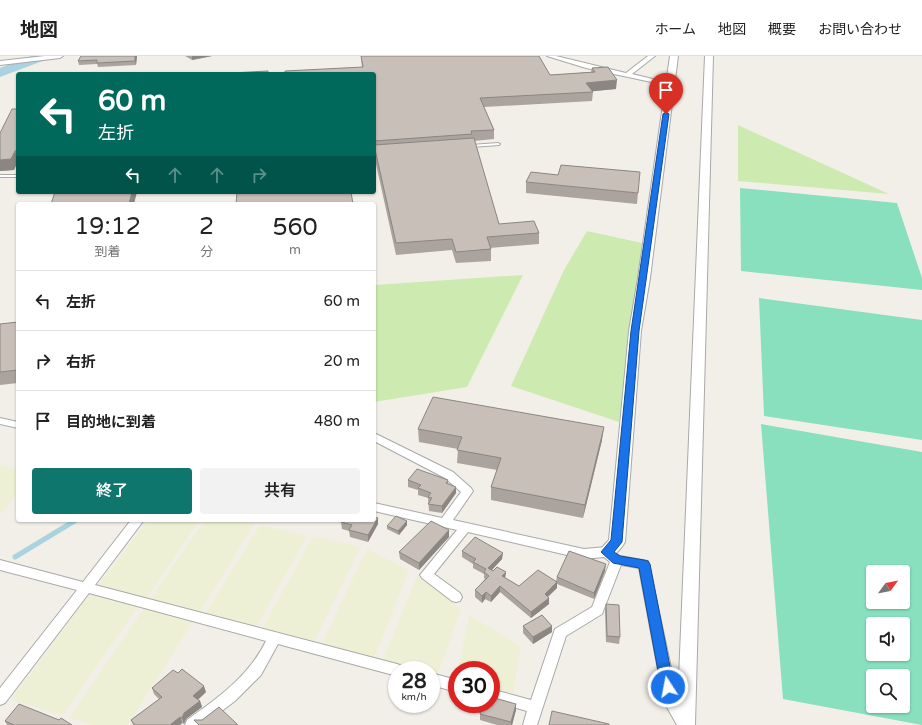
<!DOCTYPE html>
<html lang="ja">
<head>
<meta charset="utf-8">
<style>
	:root { --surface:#fff; --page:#f2f2f2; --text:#222; --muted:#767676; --line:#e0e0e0; --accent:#0f766e }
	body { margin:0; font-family:"Varela Round","Noto Sans JP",sans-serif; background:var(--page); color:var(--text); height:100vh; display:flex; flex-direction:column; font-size:15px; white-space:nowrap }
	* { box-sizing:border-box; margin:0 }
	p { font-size:13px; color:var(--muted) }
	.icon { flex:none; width:22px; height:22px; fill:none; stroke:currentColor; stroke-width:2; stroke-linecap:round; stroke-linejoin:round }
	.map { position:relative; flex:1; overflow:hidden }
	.sheet { position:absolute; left:16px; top:146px; width:360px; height:320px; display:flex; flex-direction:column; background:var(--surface); border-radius:4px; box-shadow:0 1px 3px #0004 }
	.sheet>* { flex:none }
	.banner { position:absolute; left:16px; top:16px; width:360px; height:122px; border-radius:4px; box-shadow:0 1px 3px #0004; background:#00695c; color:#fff; overflow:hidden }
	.needle { width:26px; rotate:58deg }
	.buttons { position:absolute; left:866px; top:509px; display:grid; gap:8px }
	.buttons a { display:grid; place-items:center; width:44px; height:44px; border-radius:4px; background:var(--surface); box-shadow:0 1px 3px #0004; font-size:20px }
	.speed { position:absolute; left:388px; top:605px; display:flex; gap:8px; font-size:20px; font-weight:700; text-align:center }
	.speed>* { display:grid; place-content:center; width:52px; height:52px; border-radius:50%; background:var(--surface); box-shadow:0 1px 3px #0004; line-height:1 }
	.speed small { font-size:10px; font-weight:400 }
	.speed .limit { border:6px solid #d22; background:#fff; color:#111 }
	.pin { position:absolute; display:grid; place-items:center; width:34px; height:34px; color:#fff; margin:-41px -17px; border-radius:50% 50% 50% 0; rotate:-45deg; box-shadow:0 0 4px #0007 }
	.pin .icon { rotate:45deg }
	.me { position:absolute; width:44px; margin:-22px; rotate:349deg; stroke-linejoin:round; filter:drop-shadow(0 0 3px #0008) }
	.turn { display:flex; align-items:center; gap:14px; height:84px; padding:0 16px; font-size:18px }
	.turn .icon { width:52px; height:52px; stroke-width:2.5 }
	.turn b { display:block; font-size:28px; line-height:34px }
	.lanes { display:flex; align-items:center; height:38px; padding:0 16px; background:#0003; justify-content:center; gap:20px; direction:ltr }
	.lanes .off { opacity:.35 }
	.eta { display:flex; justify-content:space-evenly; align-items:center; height:68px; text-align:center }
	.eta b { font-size:24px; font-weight:600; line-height:28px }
	.primary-button { display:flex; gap:8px; margin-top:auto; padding:8px 16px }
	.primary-button a { flex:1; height:46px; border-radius:4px; background:var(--accent); color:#fff; font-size:16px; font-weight:600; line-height:46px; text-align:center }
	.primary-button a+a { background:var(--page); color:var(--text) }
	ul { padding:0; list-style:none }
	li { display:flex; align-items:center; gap:12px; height:60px; padding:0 16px; border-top:1px solid var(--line) }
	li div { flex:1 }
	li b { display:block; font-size:15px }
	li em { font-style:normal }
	header { display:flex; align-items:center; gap:24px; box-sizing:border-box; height:56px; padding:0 20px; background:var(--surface); border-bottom:1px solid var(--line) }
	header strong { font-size:19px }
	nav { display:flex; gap:22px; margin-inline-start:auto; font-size:14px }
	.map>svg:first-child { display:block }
	.farmland { fill:#eef0d5 }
	.grass { fill:#cdebb0 }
	.pitch { fill:#88e0be; fill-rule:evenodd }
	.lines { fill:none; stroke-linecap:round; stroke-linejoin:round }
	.stream { stroke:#aad3df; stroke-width:5 }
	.river { fill:#aad3df; fill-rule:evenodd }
	.service-casing { stroke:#a9a9a9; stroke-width:2 }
	.minor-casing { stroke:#a9a9a9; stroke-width:2 }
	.tertiary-casing { stroke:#a9a9a9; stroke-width:2 }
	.service { fill:#fff; fill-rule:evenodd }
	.minor { fill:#fff; fill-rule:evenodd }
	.tertiary { fill:#fff; fill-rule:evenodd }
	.wall { fill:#aba49e }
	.shaded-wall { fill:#8b8681 }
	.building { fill:#c7bfb8; stroke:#8b8681 }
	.route { fill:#1a73e8; stroke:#114b97 }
</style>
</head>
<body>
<header>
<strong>地図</strong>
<nav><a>ホーム</a><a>地図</a><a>概要</a><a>お問い合わせ</a></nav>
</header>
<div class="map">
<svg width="922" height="669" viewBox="0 0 922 669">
	<rect width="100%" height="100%" fill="#f2efe9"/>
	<path class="farmland" d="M0,409L18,413V438L2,457H0Z
		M148,464H200L145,544L97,531Z
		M205,464H242L255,467L198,559L148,546Z
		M260,469L307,480L254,575L203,561Z
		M313,480L361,491L313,588L261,575Z
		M367,493L409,514L373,605L320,591Z
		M418,518L461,553L436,624L431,622V614H400L381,609Z
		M91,536L139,549L63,659L11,644Z
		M145,551L194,564L128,669H93L69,662Z
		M469,559L521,590L513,642L491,637V614H458Z"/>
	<path class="grass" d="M738,69L889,138L738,125Z
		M587,175L642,187L619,366L511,330L564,214Z
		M523,219L467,331L374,346V229Z"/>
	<path class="pitch" d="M740,132L897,147L922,222V234L741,215Z
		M759,242L922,264V384L764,360Z
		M761,368L922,396V669L783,643ZM873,516H903V546H873ZM873,568H903V598H873ZM873,620H903V650H873Z"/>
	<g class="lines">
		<path class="stream" d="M15,501L76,464"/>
		<path class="river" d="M31,0H49L48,3L0,21V12Z"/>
		<defs>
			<path id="service" d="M498,87L500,88L499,89L471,91L469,90L471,89Z
				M0,119H18V121H0Z"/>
			<path id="minor" d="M45,0H63L60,2L0,9V5Z
				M547,0H556L626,17L648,0H655L632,18L673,28L670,30L586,12Z
				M0,362L18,366V372L0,368Z
				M374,377L453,416L471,432L473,435L453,464L584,493L606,491L620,500L648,505L678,644L692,669H677L664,646L639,512L621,509L602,558L566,580L537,669H523L527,655L491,645V633L531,644L555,573L592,551L610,506L604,501L584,503L468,476L434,518L460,537L462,541L460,545L456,546L452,545L422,522L420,519L457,474L374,455V447L442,462L461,436L445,422L374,385Z
				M131,464H144L95,529L397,608L402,610L404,614H397V620L278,588L261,619L235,645L203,669H185L187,664C218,642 249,620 266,585L89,537L5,647L0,649V632L77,534L0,514V504L83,526Z
				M431,617L457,624V636L431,629Z"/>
			<path id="tertiary" d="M670,0H678L650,222L641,275L625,486C620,495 611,504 600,500L598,496L609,484L629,275L638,222Z
				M705,0H713L695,669H677Z"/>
		</defs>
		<use href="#service" class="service-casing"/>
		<use href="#minor" class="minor-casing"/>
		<use href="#tertiary" class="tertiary-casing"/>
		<use href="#service" class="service"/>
		<use href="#minor" class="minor"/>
		<use href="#tertiary" class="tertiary"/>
	</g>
	<path class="wall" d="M137,0L136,9L98,11L97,8L79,9L78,5Z
		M185,0H212L192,4Z
		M361,0L550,19L591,16L592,12L616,33L592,35L593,36L592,45L484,51L494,74V83L474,85L499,168L539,177V188L490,192L491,193V205L456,207L452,194L396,199L374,99V18L362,11Z
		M18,53V105L14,114L0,115V77Z
		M526,126L638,137L637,148L526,137Z
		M18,266V327L0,329V268Z
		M418,373L602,384L583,462L491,444V431L497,414L457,407L458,393L419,386Z
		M408,424H448V427L456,437L442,457L429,455L428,442L418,439V434L408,431Z
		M378,462V468L368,486L350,481L349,475L342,473L341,466Z
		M407,469L399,479L387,473V470Z
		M449,481L419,514L400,503L399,496Z
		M462,495L502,503L492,514L506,516L505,522L519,530L556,525L557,521L605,515L594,543L557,528V532L548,541L549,542V548L531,562L500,536L491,546L485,543L482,547L475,541V534L485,523L484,522V518L473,512V508L462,501Z
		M606,548L620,581L619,588L606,586L605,554Z
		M523,570L552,576L533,588L523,577Z
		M152,632L206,636L198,644L200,645L202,651L186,663L184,668L182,667L180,669H133L131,664L159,643L154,638Z
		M516,654L512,669H497L480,664V658Z
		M5,665L72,669H7Z"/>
	<path class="shaded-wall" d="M135,0H137L136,9L135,5Z
		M192,0H212L192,4Z
		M617,24L616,33L586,36V27Z
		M15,95L18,105L14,114L0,115V104Z
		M132,136H137L134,148H129Z
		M604,371L602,384L583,462L585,449Z
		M456,431V437L442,457V450Z
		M378,462V468L368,486V479Z
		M407,465V469L399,479L398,475Z
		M449,474V481L419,514V507Z
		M503,497L502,503L488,518V512Z
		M606,508L605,515L594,543V537Z
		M506,516L505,522L502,520Z
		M557,526V532L544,544L545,538Z
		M500,530V536L491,546V540Z
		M486,536L485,543L482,547V540Z
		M549,542V548L531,562V556Z
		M552,570V576L533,588V581Z
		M204,630L206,636L195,646L193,640Z
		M200,645L202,651L186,663L184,668L182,662L184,657Z
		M516,648V654L512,669H511V666Z
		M180,661L182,667L180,669H170Z"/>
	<path class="building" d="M81,0H135V5L97,7V4L78,5Z
		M361,0H539L550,19L595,16L592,12L608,11L617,24L586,27L593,36L480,42L494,74L471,75L472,78L374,85V18H285V15L363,11Z
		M268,15V18H213Z
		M12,53H18V94L15,95L11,103L0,104V77Z
		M474,82L499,168L534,165L539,177L487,181L491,193L456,196L452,183L396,187L374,89Z
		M561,109L640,116L638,137L526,126L531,116L558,119Z
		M55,136H132L129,148H51Z
		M237,136H351L353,148H236Z
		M18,266V314L0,316V268Z
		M433,341L604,371L585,449L491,431L501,402L457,394L462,381L418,373Z
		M417,413L448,424L446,427L456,431L442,450L428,448L432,442L428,441L431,437L418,432L421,429L408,424Z
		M396,460L407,465L398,475L387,470Z
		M374,461L378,462L368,479L349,474L352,469L341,466L343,464H374Z
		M431,465L449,474L419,507L399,496Z
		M475,481L503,497L488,512L493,515L497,511L506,516L502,520L519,530L538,514L557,526L545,538L549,542L531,556L500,530L491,540L486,536L482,540L475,534L489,520L484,516L486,513L473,506L476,503L462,495Z
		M569,495L606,508L594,537L557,521Z
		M606,548L619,549L620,581L607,580Z
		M542,559L552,570L533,581L523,570Z
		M182,613L204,630L193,640L200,645L184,657L182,662L180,661L170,669H135L131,664L162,641L152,632L173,614L178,617Z
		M491,641L516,648L511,666L480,658L483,648H491Z
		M19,648L59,664L61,662L72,669H14L5,665Z
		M219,651L238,669H199L194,664H202Z
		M552,655L609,668V669H549Z"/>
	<path class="route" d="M666,56L669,58L639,275L622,486L614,496L620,500L644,504L648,505L650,508L674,631L672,634L668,636L663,634L661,631L639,512L613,507L601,496L611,484L631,275L663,58Z"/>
</svg>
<div class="buttons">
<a><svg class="needle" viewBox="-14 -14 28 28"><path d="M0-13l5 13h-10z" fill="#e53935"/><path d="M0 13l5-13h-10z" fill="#767676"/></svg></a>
<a><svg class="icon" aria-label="sound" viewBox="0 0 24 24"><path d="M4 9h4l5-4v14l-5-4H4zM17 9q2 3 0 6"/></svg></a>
<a><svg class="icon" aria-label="search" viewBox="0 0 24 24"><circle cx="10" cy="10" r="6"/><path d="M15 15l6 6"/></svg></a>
</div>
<div class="speed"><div>28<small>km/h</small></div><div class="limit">30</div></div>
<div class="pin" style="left:666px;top:58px;background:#d93025"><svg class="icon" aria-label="arrive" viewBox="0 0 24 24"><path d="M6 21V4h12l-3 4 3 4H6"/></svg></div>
<svg class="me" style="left:668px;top:631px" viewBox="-20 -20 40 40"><circle r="17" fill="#1a73e8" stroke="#fff" stroke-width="3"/><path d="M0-11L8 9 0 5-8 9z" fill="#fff"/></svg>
<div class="banner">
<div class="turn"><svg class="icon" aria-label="left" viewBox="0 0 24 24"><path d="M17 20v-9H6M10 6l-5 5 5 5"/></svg><div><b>60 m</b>左折</div></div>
<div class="lanes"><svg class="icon" aria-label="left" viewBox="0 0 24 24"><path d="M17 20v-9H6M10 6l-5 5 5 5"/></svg><svg class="icon off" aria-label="ahead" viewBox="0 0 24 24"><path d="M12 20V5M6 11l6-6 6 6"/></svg><svg class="icon off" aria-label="ahead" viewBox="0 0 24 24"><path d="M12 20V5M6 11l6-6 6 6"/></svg><svg class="icon off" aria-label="right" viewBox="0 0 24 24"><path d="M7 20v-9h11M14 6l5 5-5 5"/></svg></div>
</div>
<section class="sheet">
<div class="eta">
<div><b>19:12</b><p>到着</p></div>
<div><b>2</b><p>分</p></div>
<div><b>560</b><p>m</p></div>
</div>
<ul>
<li><svg class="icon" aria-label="left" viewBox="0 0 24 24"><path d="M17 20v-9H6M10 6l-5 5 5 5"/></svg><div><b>左折</b></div><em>60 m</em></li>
<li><svg class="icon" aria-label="right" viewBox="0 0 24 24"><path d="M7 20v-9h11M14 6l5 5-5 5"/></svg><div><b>右折</b></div><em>20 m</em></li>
<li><svg class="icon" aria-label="arrive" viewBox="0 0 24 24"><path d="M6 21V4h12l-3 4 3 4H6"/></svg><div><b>目的地に到着</b></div><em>480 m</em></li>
</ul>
<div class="primary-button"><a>終了</a><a>共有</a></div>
</section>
</div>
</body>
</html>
